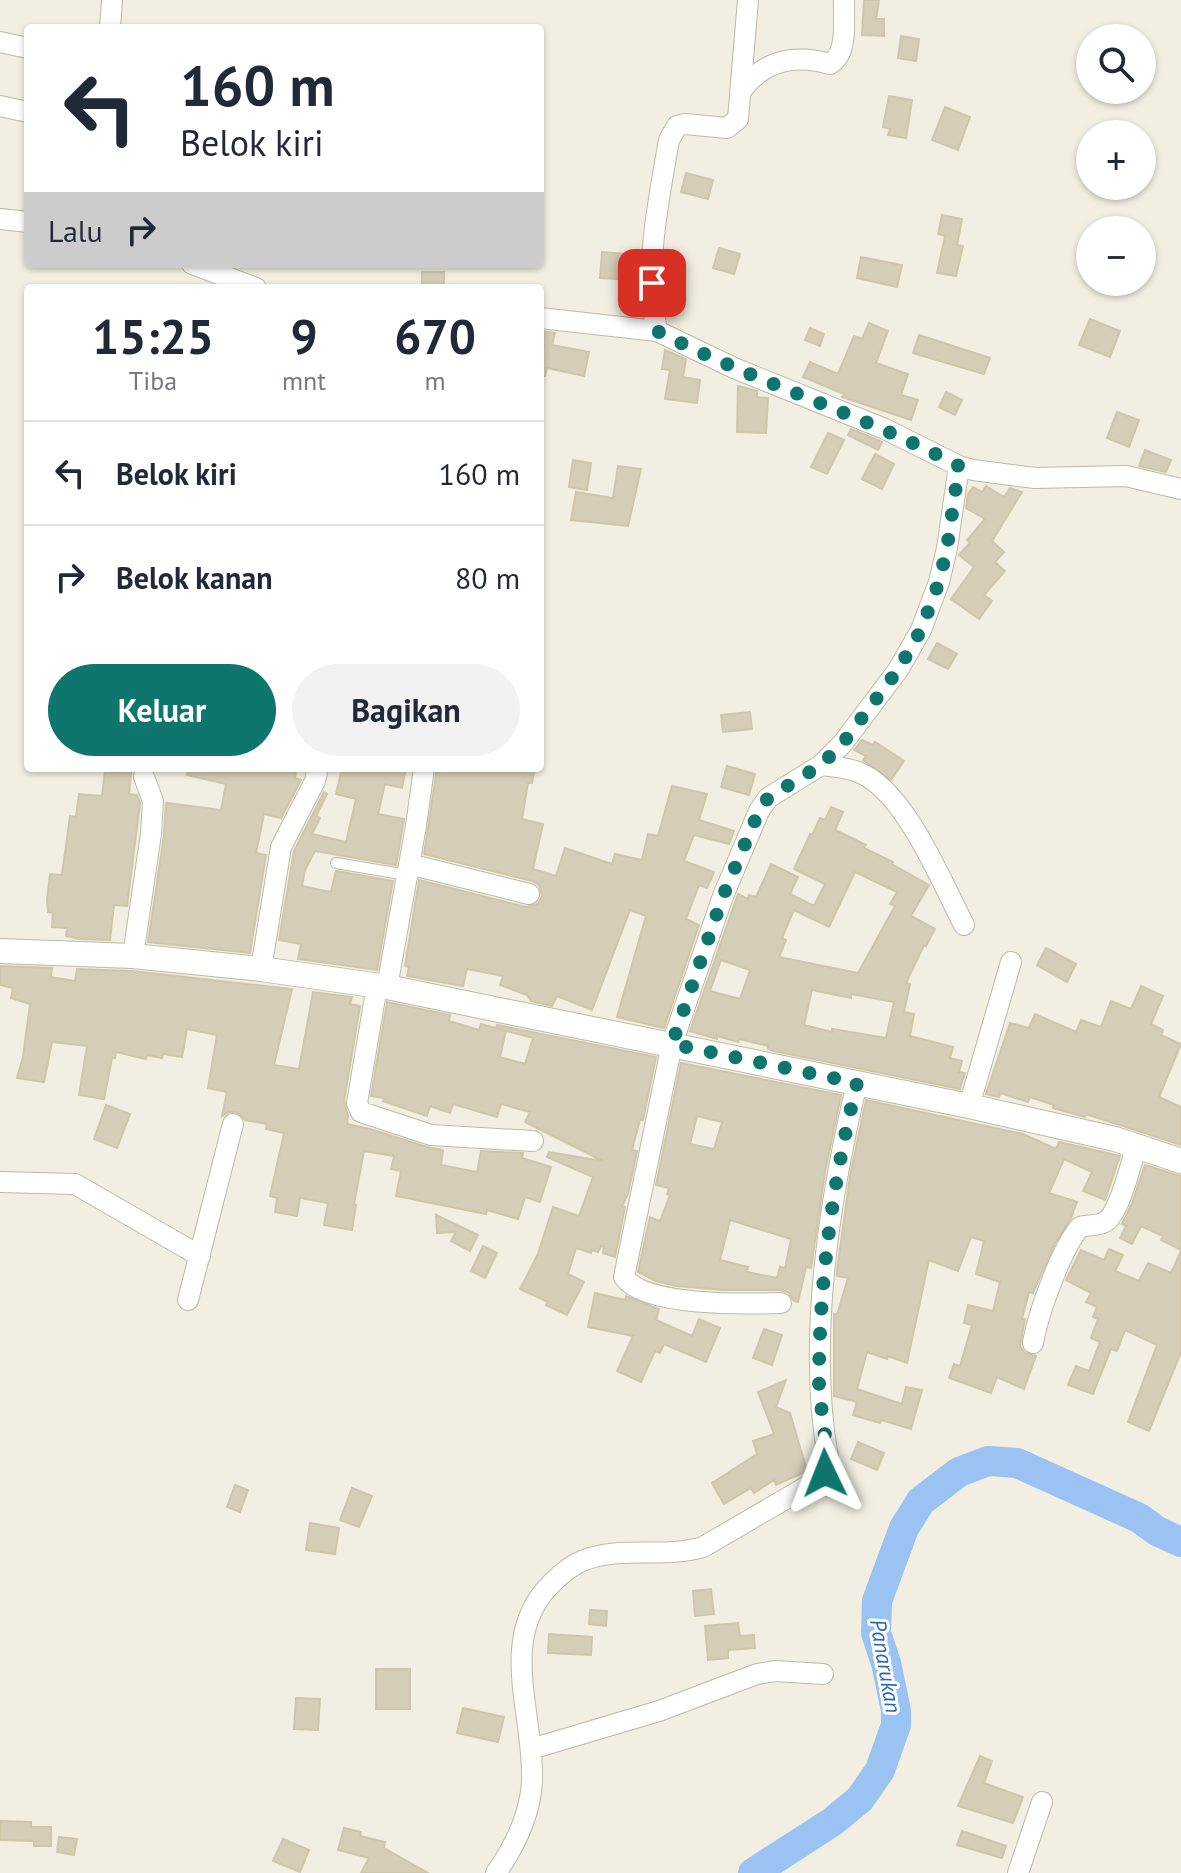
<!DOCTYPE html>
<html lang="id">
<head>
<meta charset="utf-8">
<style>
	:root { --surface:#fff; --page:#f2f2f3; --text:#1f2937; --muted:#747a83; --line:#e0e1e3; --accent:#0f766e }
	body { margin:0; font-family:"PT Sans",sans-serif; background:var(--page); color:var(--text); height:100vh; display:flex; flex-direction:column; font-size:30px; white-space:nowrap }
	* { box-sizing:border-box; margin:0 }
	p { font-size:26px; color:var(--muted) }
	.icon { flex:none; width:44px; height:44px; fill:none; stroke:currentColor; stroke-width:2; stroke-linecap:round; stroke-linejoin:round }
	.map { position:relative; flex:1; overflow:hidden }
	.side { position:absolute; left:24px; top:284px; width:520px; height:488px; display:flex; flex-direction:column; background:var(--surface); border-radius:8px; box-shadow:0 2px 6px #0004 }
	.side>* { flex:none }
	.hud { position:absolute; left:24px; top:24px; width:520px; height:244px; border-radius:8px; box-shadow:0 2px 6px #0004; background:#fff; color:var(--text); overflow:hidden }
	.tools { position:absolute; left:1076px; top:24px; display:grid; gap:16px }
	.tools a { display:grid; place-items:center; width:80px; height:80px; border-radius:50%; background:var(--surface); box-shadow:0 2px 6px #0004; font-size:40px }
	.pin { position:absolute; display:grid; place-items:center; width:68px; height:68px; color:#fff; margin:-34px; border-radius:16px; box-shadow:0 4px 12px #0006 }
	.me { position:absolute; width:88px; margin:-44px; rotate:358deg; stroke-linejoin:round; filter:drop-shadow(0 0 6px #0008) }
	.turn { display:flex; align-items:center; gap:28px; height:168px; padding:0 24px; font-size:36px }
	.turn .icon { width:104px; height:104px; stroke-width:2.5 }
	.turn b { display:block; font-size:56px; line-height:68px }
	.then { display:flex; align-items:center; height:76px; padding:0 24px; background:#0003; gap:16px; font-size:30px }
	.eta { display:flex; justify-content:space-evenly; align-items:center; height:136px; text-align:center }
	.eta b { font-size:48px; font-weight:700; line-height:56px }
	.cta { display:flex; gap:16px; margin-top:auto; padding:16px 24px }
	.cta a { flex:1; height:92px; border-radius:48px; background:var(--accent); color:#fff; font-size:32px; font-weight:700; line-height:92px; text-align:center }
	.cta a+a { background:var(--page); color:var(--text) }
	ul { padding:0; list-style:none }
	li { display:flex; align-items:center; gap:24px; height:104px; padding:0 24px; border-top:2px solid var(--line) }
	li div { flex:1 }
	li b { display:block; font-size:30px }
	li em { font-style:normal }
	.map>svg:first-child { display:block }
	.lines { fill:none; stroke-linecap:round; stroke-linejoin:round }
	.river { stroke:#9ac2f3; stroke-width:30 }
	.building { fill:#d4cdb7; stroke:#cfc6aa; stroke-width:2; fill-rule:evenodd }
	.service-casing { stroke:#beb8a4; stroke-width:12 }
	.minor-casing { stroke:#beb8a4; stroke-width:22 }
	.tertiary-casing { stroke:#beb8a4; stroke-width:26 }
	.service { stroke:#fff; stroke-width:10 }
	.minor { stroke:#fff; stroke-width:20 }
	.tertiary { stroke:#fff; stroke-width:24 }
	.route { stroke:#0f766e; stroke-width:14; stroke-dasharray:0 25.2 }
	.labels { text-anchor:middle; stroke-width:6; stroke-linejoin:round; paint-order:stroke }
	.water-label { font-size:22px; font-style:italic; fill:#2865b3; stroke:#fff }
</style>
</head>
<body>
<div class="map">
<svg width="1181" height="1873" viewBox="0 0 1181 1873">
	<rect width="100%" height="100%" fill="#f2efe2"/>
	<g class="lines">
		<path class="river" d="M753,1873L832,1822L860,1799L880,1770L896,1725V1710L886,1663L876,1633L877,1601L904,1528L921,1501L959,1472L988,1461L1017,1463L1139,1518L1157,1531L1181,1542"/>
	</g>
	<path class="building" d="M864,0H879L876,19H884V36L862,35Z
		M901,36L919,39L916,61L898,58Z
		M889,96L912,100L906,138L888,135L890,129L883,127Z
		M945,107L970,117L958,150L932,140Z
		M686,173L713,180L708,199L681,192Z
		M942,215L962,219L957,245L963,246L956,276L937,273L945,236L938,234Z
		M719,248L740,254L734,274L713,268Z
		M602,252L638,255L636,280L600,278Z
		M861,257L902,265L897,287L857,278Z
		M422,272H444V288H422Z
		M1090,319L1120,331L1110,357L1079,345Z
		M869,323L888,331L876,363L908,374L901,395L918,400L911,420L842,397L844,394L803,377L810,362L838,374L854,336L862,339Z
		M810,328L824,334L820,346L805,340Z
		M540,331L555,333L552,345L589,352L584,376L547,368L545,376L540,375Z
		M919,335L990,358L984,374L913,353Z
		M665,350L686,359L683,377L700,380L697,403L665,399L670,370L662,369Z
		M738,386L757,391V397L768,398L766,433L737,432Z
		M946,392L962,400L955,415L939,407Z
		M1117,412L1139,420L1129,447L1107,438Z
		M851,429L882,442L878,450L848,435Z
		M828,433L844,440L827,474L811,467Z
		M1145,450L1171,460L1166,472L1139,466Z
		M875,454L894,464L882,489L862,479Z
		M573,460L591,463L587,490L569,487Z
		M618,466L641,469L628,526L571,520L576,492L613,498Z
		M986,486L1004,497L1010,488L1022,492L992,541L1004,552L995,562L1005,571L984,595L992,601L979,619L951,599L974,567L959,555L970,543L967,540L985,519L966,508L968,494L973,487L982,492Z
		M937,643L957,654L948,669L928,659Z
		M750,712L752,729L723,732L721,715Z
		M862,740L873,745L875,742L904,761L891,780L863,760L866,756L854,750Z
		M727,766L755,774L749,795L721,787Z
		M188,768H268L296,772L295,778L301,780L281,818L264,814L256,853L266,855L250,953L148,942L164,836L166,803L221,810L226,784L187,775Z
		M342,768H406L402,788L385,784L378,814L404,819L396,865L315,851L305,870L302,886L331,892L336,871L393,881L377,970L298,959L301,944L279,940L294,851L324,792L327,794L316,816L320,818L312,834L346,842L356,799L336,794Z
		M437,768H535L532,783H528L522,819L543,824L533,869L556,876L565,848L612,864L615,854L642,860L648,834L658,836L672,786L707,794L699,820L734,831L729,844L694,835L684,861L714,872L707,888L699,885L686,919L699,925L664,1028L617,1017L646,916L630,910L592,1010L557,996L552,1006L531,1001L527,995L500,985L503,976L467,969L463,986L407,976L409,967L405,966L419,880L526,907L538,904L542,896L539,885L532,881L424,854Z
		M105,771L131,773L129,794L137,795L140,803L127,906L114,905L110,940L80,939L66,936L67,928L52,927L53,913L48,912L47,900L50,874L62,875L70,816L76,817L79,794L102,796Z
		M831,807L843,812L835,830L866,845L864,848L893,862L892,864L929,885L911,916L935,929L926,946L924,945L906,983L910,984L904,1012L914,1014L910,1036L953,1047L950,1058L962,1061L959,1072L965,1073L960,1089L774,1051L768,1049V1046L739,1039L738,1042L717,1036V1039L690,1031L738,894L748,899L749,895L756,897L771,864L798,877L790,894L814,906L825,884L794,869L810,834L812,835L820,818L825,820ZM855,872L897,892L890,904L895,906L858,973L779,957L786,940L782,938L794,910L829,927ZM721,960L750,970L740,999L710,991ZM812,990L851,998V994L894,1002L886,1038L832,1029V1032L804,1025Z
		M1046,948L1076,964L1067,982L1037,965Z
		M0,966L52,968L51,977L75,981L77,969L132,971L292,989L274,1065L299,1069L313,992L352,997L350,1004L360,1006L344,1101L348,1116L347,1124L370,1129L427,1147L443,1150L441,1165L477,1172L481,1151L523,1153L522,1158L551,1167L540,1202L525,1197L518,1219L487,1210L486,1214L396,1196L401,1171L391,1169L394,1156L364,1151L354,1204L356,1205L352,1230L324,1225L328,1203L300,1198L297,1216L275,1212L277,1198L270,1196L284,1133L266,1129L267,1124L245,1120L237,1112H229L222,1116L227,1092L208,1088L217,1035L187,1029L182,1057L163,1054L162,1058L147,1055L146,1059L116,1052L115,1058H112L104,1099L79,1095L87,1046L52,1042L44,1082L17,1078L23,1057L30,1004L11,998L13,988L0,985Z
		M1141,986L1163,996L1151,1024L1163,1030L1161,1035L1181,1044L1159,1097L1181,1107V1145L1086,1114L1085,1117L1053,1108L1054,1105L1030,1097L1028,1102L1000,1093L999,1097L986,1094L1010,1023L1029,1028L1035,1014L1076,1032L1081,1020L1101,1027L1111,1001L1131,1009Z
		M387,1002L450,1015L449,1021L479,1030L481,1024L506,1031L496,1028L497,1025L656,1057L643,1120H640L632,1150L637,1151L628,1194L622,1206L625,1207L615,1257L603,1253L604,1247L601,1246L598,1252L592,1250L591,1253L576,1248L568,1274L584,1282L567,1315L546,1305L548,1302L520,1289L538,1254L553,1207L579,1216L593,1177L547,1157L549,1152L603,1161L525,1122L530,1112L501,1104L497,1117L453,1104L450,1113L430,1106L427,1116L383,1101L384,1098L371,1096ZM506,1031L533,1038L525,1064L500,1057Z
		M681,1063L841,1095L825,1172L811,1268L806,1267L798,1302L794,1301L788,1292L781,1290H723L676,1286L656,1281L638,1272L650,1217L660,1221L670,1195L667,1194L669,1188L656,1185ZM697,1116L722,1122L714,1149L690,1144ZM730,1220L791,1239L785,1268L780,1267L777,1278L747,1272L748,1267L720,1260Z
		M866,1100L1023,1134L1056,1149L1059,1142L1120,1156L1105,1200L1083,1191L1092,1172L1064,1159L1049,1193L1077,1202L1071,1218L1054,1245L1033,1293L1029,1292L1022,1319H1025L1020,1346L1025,1353L1036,1356L1024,1389L997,1377L991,1393L949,1378L954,1364L960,1366L972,1325L964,1323L968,1305L993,1311L1000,1282L976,1274L984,1241L971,1237L958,1271L929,1260L907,1363L888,1356L887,1359L867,1352L857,1389L902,1404L906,1387L922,1390L911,1429L881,1420L880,1423L853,1415L857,1402L834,1396V1314L837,1315L848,1278L837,1276V1271L850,1176Z
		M106,1105L130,1114L117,1148L94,1139Z
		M1145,1165L1181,1176V1250L1161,1240L1163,1236L1141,1226L1132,1244L1120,1238L1126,1226L1122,1224L1132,1203Z
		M436,1215L478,1235L470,1251L451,1241L456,1232L437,1233Z
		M483,1246L497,1253L485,1278L471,1271Z
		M1109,1249L1123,1255L1115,1271L1139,1281L1148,1263L1171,1273L1181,1251V1352L1149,1431L1128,1422L1157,1345L1125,1330L1117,1351L1111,1349L1093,1394L1068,1385L1076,1366L1089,1371L1100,1342L1091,1338L1098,1319L1093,1317L1097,1307L1086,1302L1091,1293L1066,1280L1081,1250L1104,1260Z
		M595,1293L625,1300L626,1296L659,1309L656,1320L692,1336L699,1319L720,1328L706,1362L664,1344L660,1353L655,1351L641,1382L617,1371L633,1336L588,1327Z
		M764,1329L782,1335L772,1365L753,1358Z
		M786,1380L776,1407L790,1413L807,1471L776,1485L774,1480L754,1493L751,1488L724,1504L712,1483L757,1454L753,1441L774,1434L758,1392Z
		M858,1442L884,1453L877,1470L851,1459Z
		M235,1485L248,1490L240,1512L227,1507Z
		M352,1488L372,1496L359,1527L340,1520Z
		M310,1523L339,1528L335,1554L306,1550Z
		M711,1589L714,1614L695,1616L693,1591Z
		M590,1610L607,1611L606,1626L589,1624Z
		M738,1623L740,1636L754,1635L755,1648L728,1650V1658L708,1660L705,1626Z
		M549,1634L592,1637L591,1655L548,1653Z
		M376,1669H410V1709H376Z
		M296,1698L320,1699L318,1730L294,1729Z
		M463,1708L504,1717L498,1742L457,1733Z
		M980,1756L992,1761L984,1783L1023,1797L1013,1823L958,1806Z
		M0,1821L31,1822V1827H51V1846H34V1841L0,1840Z
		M344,1828L361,1832L360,1836L385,1842L384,1848L428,1873H361L369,1858L338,1850Z
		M962,1831L1006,1846L1002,1858L957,1845Z
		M59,1837L77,1839L74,1855L57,1852Z
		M283,1839L309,1850L300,1872L273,1861Z"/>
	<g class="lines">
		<defs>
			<path id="service" d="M336,863L407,875"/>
			<path id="minor" d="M110,28L112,0
				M0,42L28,48
				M741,91C764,60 794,54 830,64C849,53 843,19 844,0
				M0,106L28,112
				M0,219L28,222
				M192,264L256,288
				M540,318L657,331L734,368L885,429L959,466L973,470L1035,478L1126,476L1181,489
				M657,331C644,267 658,204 669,140L677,126L685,124L727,128L738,119L748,0
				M821,765C833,767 846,767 858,772C905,790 941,881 964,925
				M409,864L529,894
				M133,956L151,834L153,801L144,777
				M261,969L281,847L315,781L318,768
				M377,986L357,1103L361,1112L431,1135L533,1141
				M387,987L416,826L424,768
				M969,1106L1011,962
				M0,1182L75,1184L200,1256
				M188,1300L233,1124
				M781,1303C748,1304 644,1307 624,1277L672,1044L723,896L759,811L768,798L821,765L843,743L898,670L921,630L939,582L947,548L959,466
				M1033,1343C1038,1314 1061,1249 1080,1227C1087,1225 1098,1226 1105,1222C1120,1213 1131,1162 1137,1145
				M531,1749L659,1711L757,1674L775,1671L823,1674
				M496,1873C515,1846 530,1815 532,1782C535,1715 496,1637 552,1583C561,1574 570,1566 582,1561C621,1545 664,1559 703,1547L818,1480L826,1471L828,1458C807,1338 829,1200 857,1083
				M1018,1873L1042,1802"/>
			<path id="tertiary" d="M0,951L133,956L261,969L387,987L969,1106L1115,1139L1181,1161"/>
		</defs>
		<use href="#service" class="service-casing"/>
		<use href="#minor" class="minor-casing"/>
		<use href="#tertiary" class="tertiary-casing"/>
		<use href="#service" class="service"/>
		<use href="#minor" class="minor"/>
		<use href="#tertiary" class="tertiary"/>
	</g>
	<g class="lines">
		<path class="route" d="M652,283L657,331C755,382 861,414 959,466L947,548L939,582L921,630L898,670L843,743L821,765L768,798L759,811L723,896L672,1044L857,1083C833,1180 819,1282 819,1382C819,1403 831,1458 825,1473"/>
	</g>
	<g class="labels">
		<g class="water-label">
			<text transform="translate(886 1666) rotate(80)" y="8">Panarukan</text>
		</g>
	</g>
</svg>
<div class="tools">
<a><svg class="icon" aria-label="search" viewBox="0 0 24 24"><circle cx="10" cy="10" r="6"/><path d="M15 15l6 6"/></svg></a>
<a>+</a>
<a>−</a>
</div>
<div class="pin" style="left:652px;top:283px;background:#d93025"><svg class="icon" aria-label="arrive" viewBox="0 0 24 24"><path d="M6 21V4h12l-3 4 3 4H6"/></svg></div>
<svg class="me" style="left:825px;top:1473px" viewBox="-20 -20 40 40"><path d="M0-17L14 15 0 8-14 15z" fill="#0f766e" stroke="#fff" stroke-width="4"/></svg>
<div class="hud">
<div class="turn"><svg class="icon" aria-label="left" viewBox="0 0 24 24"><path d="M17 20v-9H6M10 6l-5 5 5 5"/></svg><div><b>160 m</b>Belok kiri</div></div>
<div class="then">Lalu<svg class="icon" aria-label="right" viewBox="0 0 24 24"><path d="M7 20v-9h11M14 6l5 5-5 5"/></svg></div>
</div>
<section class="side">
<div class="eta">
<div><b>15:25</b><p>Tiba</p></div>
<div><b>9</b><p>mnt</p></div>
<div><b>670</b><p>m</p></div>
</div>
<ul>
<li><svg class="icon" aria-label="left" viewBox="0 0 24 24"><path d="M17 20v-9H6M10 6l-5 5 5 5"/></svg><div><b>Belok kiri</b></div><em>160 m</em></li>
<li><svg class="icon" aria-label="right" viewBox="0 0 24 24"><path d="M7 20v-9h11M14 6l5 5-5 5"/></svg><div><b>Belok kanan</b></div><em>80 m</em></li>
</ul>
<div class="cta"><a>Keluar</a><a>Bagikan</a></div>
</section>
</div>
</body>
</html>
